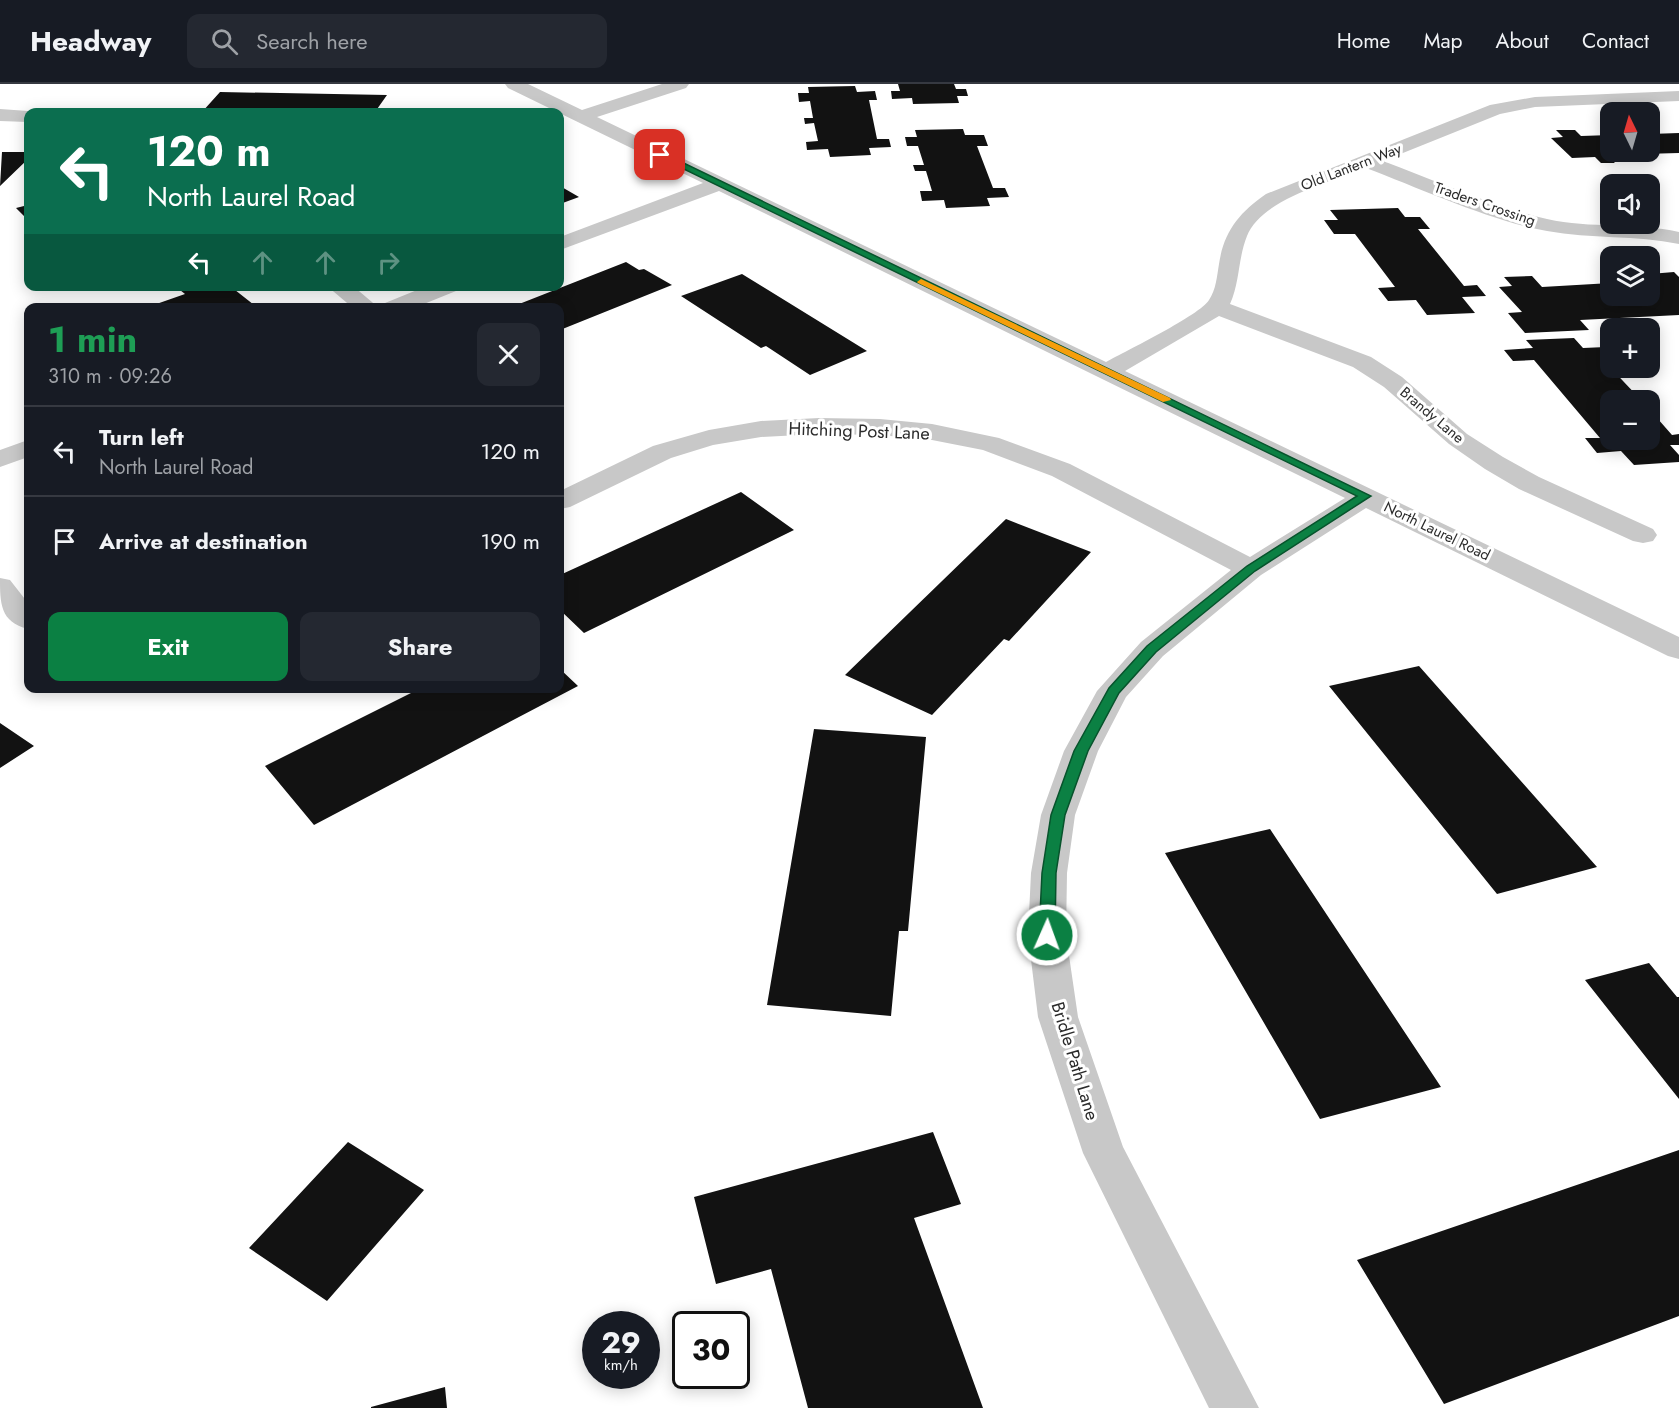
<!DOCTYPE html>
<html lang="en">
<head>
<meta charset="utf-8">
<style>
	:root { --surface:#171b24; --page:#242831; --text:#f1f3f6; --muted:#9ea1a6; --line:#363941; --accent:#0b8043 }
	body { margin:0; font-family:Jost,sans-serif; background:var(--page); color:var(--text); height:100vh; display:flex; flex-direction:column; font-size:22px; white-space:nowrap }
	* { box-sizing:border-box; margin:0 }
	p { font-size:20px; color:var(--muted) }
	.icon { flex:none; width:33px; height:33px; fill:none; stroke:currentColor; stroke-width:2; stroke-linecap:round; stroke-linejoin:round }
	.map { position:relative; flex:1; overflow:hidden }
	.sheet { position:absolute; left:24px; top:219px; width:540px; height:390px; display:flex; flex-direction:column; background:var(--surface); border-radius:12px; box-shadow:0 3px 15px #0003 }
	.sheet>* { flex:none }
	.banner { position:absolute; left:24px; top:24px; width:540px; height:183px; border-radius:12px; box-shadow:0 3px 15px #0003; background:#0b6e4f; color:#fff; overflow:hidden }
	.needle { width:39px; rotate:355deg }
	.tools { position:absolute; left:1600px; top:18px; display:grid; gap:12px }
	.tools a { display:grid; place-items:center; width:60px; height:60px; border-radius:12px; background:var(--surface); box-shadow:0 3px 15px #0003; font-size:30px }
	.speed { position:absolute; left:582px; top:1227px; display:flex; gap:12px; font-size:30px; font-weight:700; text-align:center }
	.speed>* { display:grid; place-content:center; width:78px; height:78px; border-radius:50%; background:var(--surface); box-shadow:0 3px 15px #0003; line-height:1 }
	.speed small { font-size:15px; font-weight:400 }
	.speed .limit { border:3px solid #111; border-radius:9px; background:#fff; color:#111 }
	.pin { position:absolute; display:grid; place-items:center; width:51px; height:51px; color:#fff; margin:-26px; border-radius:12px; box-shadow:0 3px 9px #0006 }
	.me { position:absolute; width:66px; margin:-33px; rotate:2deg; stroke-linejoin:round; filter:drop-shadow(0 0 4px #0008) }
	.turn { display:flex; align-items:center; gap:21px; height:126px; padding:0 24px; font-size:27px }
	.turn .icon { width:78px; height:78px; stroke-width:2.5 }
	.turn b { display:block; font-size:42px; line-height:51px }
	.lanes { display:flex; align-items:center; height:57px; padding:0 24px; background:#0003; justify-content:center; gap:30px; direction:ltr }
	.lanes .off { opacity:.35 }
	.round { display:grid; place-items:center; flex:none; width:63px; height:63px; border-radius:12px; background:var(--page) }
	.summary { display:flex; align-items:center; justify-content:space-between; height:102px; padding:0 24px }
	h1 { font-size:36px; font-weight:700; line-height:45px; color:#1e9e55 }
	.button { display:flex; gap:12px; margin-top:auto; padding:12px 24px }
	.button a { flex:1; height:69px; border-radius:12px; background:var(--accent); color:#fff; font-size:24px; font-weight:700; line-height:69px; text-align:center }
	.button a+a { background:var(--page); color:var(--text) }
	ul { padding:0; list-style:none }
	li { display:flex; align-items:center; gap:18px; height:90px; padding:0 24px; border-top:2px solid var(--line) }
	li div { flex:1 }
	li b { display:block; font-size:22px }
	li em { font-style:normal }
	header { display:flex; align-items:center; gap:36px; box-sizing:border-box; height:84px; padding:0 30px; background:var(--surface); border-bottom:2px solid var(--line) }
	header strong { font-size:28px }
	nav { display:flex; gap:33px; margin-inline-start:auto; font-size:21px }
	.search { width:420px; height:54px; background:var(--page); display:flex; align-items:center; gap:15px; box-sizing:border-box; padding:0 21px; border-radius:12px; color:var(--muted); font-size:22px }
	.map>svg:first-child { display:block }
	.building { fill:#121212 }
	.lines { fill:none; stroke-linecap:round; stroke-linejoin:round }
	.minor { fill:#c8c8c8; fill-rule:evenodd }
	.route { fill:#0b8043; stroke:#07532c; stroke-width:1.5 }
	.slow { fill:#f59e0b }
	.labels { text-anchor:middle; stroke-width:6; stroke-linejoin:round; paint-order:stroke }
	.far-street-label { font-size:15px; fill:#2b2b2b; stroke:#fff }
	.street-label { font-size:18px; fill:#2b2b2b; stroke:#fff }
</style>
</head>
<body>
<header>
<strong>Headway</strong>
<div class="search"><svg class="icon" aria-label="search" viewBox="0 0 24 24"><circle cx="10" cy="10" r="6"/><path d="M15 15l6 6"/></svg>Search here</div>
<nav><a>Home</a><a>Map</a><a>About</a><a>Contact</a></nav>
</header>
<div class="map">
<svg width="1679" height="1324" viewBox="0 0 1679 1324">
	<rect width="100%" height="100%" fill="#fff"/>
	<path class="building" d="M898,0H954L956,5H966L968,12H957L959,19L913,20L912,14L892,15L891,7H900Z
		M855,2L857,8L875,7L877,16H869L877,55H889L891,63L869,64L871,71L830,73L828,65L807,66L806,58L818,57L814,39L805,40L804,34H813L810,17L799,18L798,9H809L808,3Z
		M220,8L387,11L375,28H202Z
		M963,45L965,51H984L988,62H977L993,104H1005L1009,113L987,114L990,122L946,124L944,116L922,117L920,107H932L926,87H915L913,81H924L918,62H907L905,53H917L915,46Z
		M1556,46H1575L1581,52L1611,51V68H1650V50L1679,49V69L1606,71L1615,79H1601L1595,73L1572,74L1551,54L1563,53Z
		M2,68H28V75L0,102Z
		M560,102L579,113L560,120Z
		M28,121V136L16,124Z
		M1398,124L1405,133H1420L1430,145H1418L1464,202L1477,201L1486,212L1462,213L1475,229L1427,231L1416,216L1388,217L1378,204L1395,203L1355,150H1334L1324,136H1338L1330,126Z
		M626,178L639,186L644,185L672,201L560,246V224H509Z
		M1674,188L1679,193V231L1580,236L1589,246L1525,249L1508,229L1522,228L1499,203L1512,202L1504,193L1532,192L1542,203L1611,199V212H1650V197H1656L1650,190Z
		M742,190L867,267L810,291L766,262L761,264L681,212Z
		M190,202H230L258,224H145L185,210L180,206Z
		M1574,254L1583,264L1606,263L1611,269V279H1606L1641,316H1611V356H1650V326L1672,351L1679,350V361H1670L1679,371V378L1634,381L1621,367L1597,369L1585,354H1600L1534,276L1513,277L1504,266L1533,264L1526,256Z
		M741,408L794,446L584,549L560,526V491Z
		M1006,435L1091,468L1009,557L1004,555L932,631L845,591Z
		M1419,582L1597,783L1497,810L1329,602Z
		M560,585L578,602L314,741L265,682L421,604H560Z
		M0,639L34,662L0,684Z
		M814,645L926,653L908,847H899L891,932L767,921Z
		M1270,745L1441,1003L1320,1035L1165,769Z
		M1649,879L1677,913H1679V1015L1585,896Z
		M933,1048L961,1120L914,1134L983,1324H808L771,1185L716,1200L694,1113Z
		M348,1058L424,1106L327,1217L249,1164Z
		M1679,1066V1232L1444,1320L1357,1176Z
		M445,1303L447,1324H371V1323Z"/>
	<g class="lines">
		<path class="minor" d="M505,0H528L582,26L662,0H689L686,4L597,33L1106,278C1126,267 1200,231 1209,216C1216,206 1217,192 1219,180C1224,147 1239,129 1266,110L1490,21L1535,13L1679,7V17L1535,23L1500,30L1383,77C1437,97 1491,122 1547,135C1591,145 1636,138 1679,148V160C1636,151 1591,155 1547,147C1490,137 1422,105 1366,84C1332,98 1261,115 1247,152C1238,174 1240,198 1230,220L1371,273L1402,293L1467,350L1503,373L1539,393L1653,445L1657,451L1653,457L1643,459L1633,457L1519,405L1485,385L1449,360L1384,303L1353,283L1219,232L1125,287L1679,553V575L1668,572L1366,424L1261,491L1163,572L1126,613L1098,667L1075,731L1067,789L1066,851L1078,933L1123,1063L1259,1324H1209L1083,1069L1038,933L1028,851L1031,789L1041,731L1064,667L1097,607L1141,558L1231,486L1052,392L983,366L932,356L880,351L819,350L761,353L713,361L671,374L570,423L560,425V407L653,362L709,346L761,337L819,334L880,335L932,340L999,354L1070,380L1250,473L1345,414L719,107L560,166V153L703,99L508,4Z
			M0,25L28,27L32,28H28V38L0,37Z
			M327,202H353L379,224H353Z
			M427,202H459L456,207L414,224H382L385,219Z
			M28,356V373L0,383V366Z
			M0,494L10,496L28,519V545C0,538 0,519 0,494Z"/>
	</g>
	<path class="route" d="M657,69H663L1371,412L1255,487L1156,568L1119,609L1088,667L1065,731L1056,789L1055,851L1052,855L1047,857L1042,855L1039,851L1042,789L1051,731L1074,667L1109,604L1147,562L1247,482L1357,412L657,72Z"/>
	<path class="slow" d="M921,195L1170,314L1171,316L1163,318L918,199L917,198Z"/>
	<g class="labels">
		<g class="far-street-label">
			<text transform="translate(1351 83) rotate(-21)" y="5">Old Lantern Way</text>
			<text transform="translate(1485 120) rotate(19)" y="5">Traders Crossing</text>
			<text transform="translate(1432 331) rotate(40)" y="5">Brandy Lane</text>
			<text transform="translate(1437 447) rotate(26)" y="5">North Laurel Road</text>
		</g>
		<g class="street-label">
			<text transform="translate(859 347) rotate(2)" y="6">Hitching Post Lane</text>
			<text transform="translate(1075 977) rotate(73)" y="6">Bridle Path Lane</text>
		</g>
	</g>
</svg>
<div class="tools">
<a><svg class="needle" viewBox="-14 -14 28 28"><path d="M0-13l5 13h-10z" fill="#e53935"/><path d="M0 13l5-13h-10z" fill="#9ea1a6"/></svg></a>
<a><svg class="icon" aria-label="sound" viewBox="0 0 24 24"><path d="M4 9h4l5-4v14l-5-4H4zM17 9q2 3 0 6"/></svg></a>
<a><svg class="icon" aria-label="layers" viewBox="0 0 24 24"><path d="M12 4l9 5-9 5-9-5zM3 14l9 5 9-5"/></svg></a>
<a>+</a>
<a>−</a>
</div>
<div class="speed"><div>29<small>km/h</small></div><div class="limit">30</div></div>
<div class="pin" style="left:660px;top:71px;background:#d93025"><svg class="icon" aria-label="arrive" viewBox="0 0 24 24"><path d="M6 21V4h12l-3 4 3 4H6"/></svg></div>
<svg class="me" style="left:1047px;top:851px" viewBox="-20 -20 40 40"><circle r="17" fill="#0b8043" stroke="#fff" stroke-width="3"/><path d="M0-11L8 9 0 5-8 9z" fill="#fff"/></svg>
<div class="banner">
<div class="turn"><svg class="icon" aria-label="left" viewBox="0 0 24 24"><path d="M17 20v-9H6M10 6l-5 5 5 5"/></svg><div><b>120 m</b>North Laurel Road</div></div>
<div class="lanes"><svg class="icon" aria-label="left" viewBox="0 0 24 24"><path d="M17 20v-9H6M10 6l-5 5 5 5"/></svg><svg class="icon off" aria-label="ahead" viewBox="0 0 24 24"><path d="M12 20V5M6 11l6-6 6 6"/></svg><svg class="icon off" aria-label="ahead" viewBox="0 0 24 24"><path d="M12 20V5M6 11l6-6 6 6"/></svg><svg class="icon off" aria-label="right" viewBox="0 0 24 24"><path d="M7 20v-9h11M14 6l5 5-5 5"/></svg></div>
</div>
<section class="sheet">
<div class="summary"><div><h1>1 min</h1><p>310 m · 09:26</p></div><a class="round"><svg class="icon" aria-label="close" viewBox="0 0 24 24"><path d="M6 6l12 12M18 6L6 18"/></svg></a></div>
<ul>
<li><svg class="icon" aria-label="left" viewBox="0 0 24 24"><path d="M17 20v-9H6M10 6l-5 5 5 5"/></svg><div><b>Turn left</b><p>North Laurel Road</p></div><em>120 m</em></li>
<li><svg class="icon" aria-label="arrive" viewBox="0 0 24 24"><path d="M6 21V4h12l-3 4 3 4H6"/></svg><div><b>Arrive at destination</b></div><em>190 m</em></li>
</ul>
<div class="button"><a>Exit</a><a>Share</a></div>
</section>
</div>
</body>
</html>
